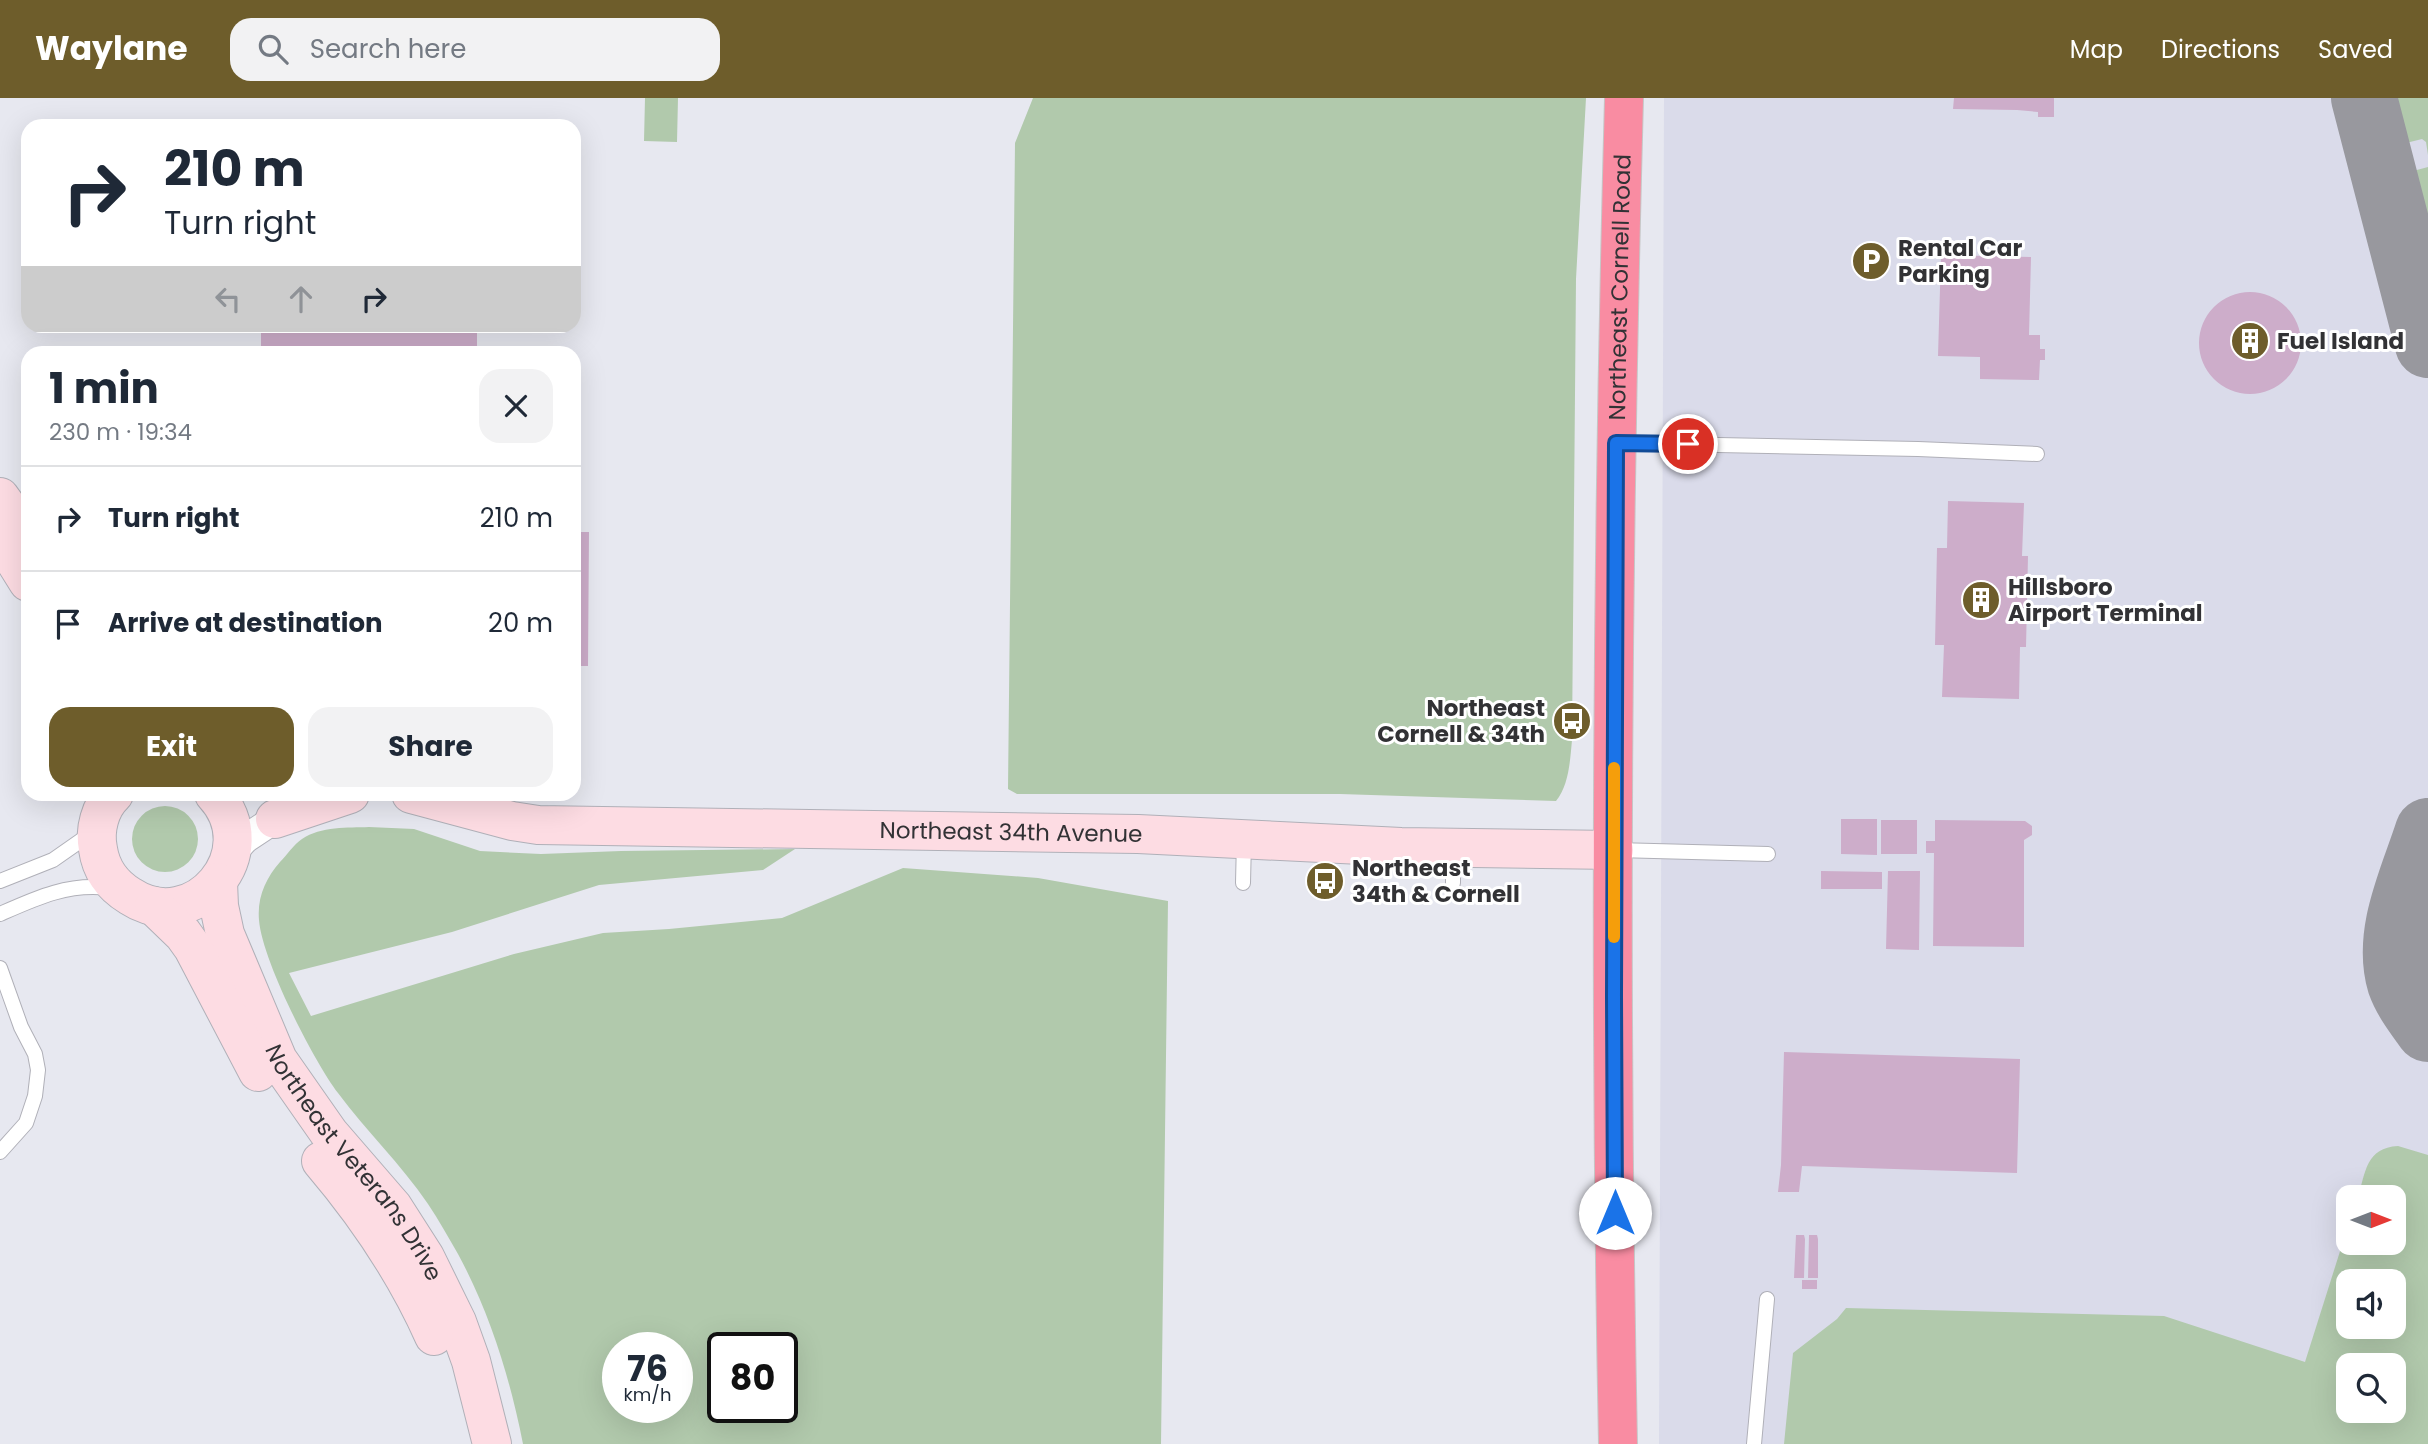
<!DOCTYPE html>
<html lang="en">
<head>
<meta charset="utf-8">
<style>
	:root { --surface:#fff; --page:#f2f2f3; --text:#1f2937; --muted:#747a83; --line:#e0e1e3; --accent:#6e5d2b }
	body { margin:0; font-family:Poppins,sans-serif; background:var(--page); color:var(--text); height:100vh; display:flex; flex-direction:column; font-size:26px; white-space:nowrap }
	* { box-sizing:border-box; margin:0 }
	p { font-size:23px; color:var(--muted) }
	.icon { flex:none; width:38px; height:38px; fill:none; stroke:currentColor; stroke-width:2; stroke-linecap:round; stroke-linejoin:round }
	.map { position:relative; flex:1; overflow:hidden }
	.details { position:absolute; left:21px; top:248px; width:560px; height:455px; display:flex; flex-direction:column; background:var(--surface); border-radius:21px; box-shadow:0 7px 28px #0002 }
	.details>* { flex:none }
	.guide { position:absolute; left:21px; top:21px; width:560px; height:214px; border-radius:21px; box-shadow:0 7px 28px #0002; background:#fff; color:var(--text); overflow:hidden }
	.needle { width:46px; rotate:90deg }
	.fabs { position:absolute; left:2336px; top:1087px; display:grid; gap:14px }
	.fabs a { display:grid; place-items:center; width:70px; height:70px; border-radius:14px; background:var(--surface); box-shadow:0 7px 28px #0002; font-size:35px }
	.speed { position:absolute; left:602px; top:1234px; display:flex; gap:14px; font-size:35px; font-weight:700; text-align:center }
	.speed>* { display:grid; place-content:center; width:91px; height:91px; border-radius:50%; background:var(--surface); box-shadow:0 7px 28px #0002; line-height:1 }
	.speed small { font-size:18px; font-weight:400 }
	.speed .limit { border:4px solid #111; border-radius:10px; background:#fff; color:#111 }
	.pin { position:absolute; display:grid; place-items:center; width:60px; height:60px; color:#fff; margin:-30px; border:4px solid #fff; border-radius:50%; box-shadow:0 2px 7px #0007 }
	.me { position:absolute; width:77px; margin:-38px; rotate:0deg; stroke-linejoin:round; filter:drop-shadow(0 0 5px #0008) }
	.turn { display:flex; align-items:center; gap:24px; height:147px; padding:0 28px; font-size:32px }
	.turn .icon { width:91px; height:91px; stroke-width:2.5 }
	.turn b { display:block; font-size:49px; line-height:60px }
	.lanes { display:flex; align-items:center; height:66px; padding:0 28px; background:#0003; justify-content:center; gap:35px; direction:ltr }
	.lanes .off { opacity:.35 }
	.round { display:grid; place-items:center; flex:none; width:74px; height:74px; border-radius:21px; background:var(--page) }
	.head { display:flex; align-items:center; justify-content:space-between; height:119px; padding:0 28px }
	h1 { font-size:42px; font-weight:700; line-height:52px }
	.action { display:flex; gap:14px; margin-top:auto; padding:14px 28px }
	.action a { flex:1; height:80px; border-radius:21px; background:var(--accent); color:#fff; font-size:28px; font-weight:700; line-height:80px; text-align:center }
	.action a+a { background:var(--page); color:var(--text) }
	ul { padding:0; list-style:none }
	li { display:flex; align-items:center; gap:21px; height:105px; padding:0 28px; border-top:2px solid var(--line) }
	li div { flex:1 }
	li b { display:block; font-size:26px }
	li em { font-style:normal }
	header { display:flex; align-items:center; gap:42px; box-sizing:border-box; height:98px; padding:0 35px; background:var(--accent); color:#fff }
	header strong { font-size:33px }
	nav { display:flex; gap:38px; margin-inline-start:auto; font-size:24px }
	.search { width:490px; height:63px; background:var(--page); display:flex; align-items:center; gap:18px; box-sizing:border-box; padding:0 24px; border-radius:21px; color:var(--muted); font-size:26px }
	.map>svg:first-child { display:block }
	.built { fill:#dadbea; fill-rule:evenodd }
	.green { fill:#b1c9ac; fill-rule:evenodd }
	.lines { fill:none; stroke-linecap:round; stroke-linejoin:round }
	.taxiway { stroke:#98989e; stroke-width:66 }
	.building { fill:#cdadca }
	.lane-casing { stroke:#b0b0b8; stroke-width:16 }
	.street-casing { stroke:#b0b0b8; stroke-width:30 }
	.secondary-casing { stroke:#b0b0b8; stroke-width:40 }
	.highway-casing { stroke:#c6c6c6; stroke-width:40 }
	.lane { stroke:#fff; stroke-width:14 }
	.street { stroke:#fff; stroke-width:28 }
	.secondary { stroke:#fddce3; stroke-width:38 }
	.highway { stroke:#f98ca2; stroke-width:38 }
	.route-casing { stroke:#114b97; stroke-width:18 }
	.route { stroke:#1a73e8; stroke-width:12 }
	.slow { stroke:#f59e0b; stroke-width:12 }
	.labels { text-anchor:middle; stroke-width:6; stroke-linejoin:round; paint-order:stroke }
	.poi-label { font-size:23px; font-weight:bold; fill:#323235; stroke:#fff; text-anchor:start }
	.street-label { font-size:23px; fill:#323235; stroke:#fff }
</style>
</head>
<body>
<header>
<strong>Waylane</strong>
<div class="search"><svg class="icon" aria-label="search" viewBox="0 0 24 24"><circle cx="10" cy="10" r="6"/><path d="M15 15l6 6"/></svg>Search here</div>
<nav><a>Map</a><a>Directions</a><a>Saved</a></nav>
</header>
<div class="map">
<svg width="2428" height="1346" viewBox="0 0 2428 1346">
	<rect width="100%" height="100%" fill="#e7e8f0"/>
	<path class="built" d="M1664,0H2428V1346H1659ZM2348,1099H2394V1144H2348ZM2348,1183H2394V1228H2348ZM2348,1267H2394V1312H2348Z"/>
	<path class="green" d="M645,0H678L677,44L644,43Z
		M1033,0H1586L1576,181L1572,642C1570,663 1569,687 1556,703L1340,696H1017L1008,691L1015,45Z
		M2394,0H2428V57L2426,44L2422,41L2406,45Z
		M2428,69V129L2413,73Z
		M132 741a33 33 0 1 1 66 0a33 33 0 1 1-66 0Z
		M369,729L414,731L480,753L541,756L621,753L795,751L763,772L599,787L452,834L289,875L311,918L514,856L603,835L669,831L782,820L903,770L1038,780L1168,803L1161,1346H523C510,1280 490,1215 458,1156C448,1139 439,1122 428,1106C401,1066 366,1033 338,995C313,962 262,862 259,822C257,799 266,780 280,764C287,757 294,746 302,741C321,728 348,730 369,729ZM618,1250H677V1309H618ZM723,1250H782V1309H723Z
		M2398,1048L2428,1057V1346H1784L1793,1255L1837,1221L1846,1210L2164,1218L2305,1264L2348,1128V1144H2394V1099H2358C2366,1073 2366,1050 2398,1048ZM2394,1183V1228H2348V1183ZM2394,1267V1312H2348V1267Z"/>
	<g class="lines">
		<path class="taxiway" d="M2364,0L2428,247
			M2428,733C2413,780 2385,835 2400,885C2406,902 2418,917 2428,931"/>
	</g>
	<path class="building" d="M1954,0H2054V19H2038V14L2017,12L1953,11Z
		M1941,157L2031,159L2029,237H2040V251H2045V262H2040L2039,282L1980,281V259L1938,258Z
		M2199 245a51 51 0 1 1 102 0a51 51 0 1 1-102 0Z
		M261,228H477V256H261Z
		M1948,403L2024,405L2022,458H2028L2026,549H2020L2019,601L1942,599L1944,547H1935L1937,450H1947Z
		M574,434H589L588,568H574Z
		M1841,721H1877V757L1841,756Z
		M1881,722H1917V756H1881Z
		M1935,722L2025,723L2032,728V737L2024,742V849L1933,848L1934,755H1926V743H1935Z
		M1821,773L1882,774V791H1821Z
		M1888,773H1920L1919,852L1886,851Z
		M1784,954L2020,961L2017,1075L1802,1068L1799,1094H1778L1781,1067Z
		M1796,1137H1804L1805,1141L1804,1180H1794Z
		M1809,1137H1817L1818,1141V1180H1808Z
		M1802,1182H1817V1191H1802Z"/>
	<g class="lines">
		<defs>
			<path id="lane" d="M1619,345L1918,351L2037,356
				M1453,751V785
				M1616,752L1768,756
				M0,783L53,762L93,734
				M1243,785L1244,742
				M0,816C36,800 68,785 108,790
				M0,870L21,929L35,956L38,972L35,998L26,1025L0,1054
				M1754,1346L1767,1201"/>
			<path id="street" d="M232,755L245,741L275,721"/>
			<g id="secondary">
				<path d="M0,399L28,438"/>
				<path d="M0,439L28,484"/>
				<path d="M114,696C100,709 94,732 98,751C101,772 112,787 130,798C194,840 268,754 214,696"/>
				<path id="s1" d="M411,696L512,723L538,727L1138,736L1401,749L1614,752"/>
				<path d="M275,721L350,696"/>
				<path id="s2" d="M218,784L219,808L225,836L278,962L329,1035L393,1109L425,1159L457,1224L471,1263L492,1346"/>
				<path d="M154,808L183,836L193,850L258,974"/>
				<path d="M321,1063C367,1117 405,1173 434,1238"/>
			</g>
			<g id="highway">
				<path id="s3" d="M1618,1346C1609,898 1612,448 1624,0"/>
			</g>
		</defs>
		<use href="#lane" class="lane-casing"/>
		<use href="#street" class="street-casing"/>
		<use href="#secondary" class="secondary-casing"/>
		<use href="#highway" class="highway-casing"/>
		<use href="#lane" class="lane"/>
		<use href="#street" class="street"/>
		<use href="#secondary" class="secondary"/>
		<use href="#highway" class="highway"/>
	</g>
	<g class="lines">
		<defs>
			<path id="route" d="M1615,1115L1614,898L1616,345L1688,346"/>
		</defs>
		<use href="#route" class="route-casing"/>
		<use href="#route" class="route"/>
		<path class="slow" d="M1614,839V670"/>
	</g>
	<defs>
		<symbol id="parking-disc" viewBox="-11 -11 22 22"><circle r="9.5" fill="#6e5d2b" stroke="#fff"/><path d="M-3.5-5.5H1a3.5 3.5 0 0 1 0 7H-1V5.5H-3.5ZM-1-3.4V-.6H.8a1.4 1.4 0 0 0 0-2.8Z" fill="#fff"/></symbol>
		<symbol id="building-disc" viewBox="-11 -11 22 22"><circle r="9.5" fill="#6e5d2b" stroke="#fff"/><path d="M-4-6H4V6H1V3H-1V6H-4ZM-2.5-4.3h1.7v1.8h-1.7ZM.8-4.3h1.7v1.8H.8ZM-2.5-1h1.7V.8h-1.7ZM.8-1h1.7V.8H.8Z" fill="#fff"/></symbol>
		<symbol id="bus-disc" viewBox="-11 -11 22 22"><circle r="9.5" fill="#6e5d2b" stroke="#fff"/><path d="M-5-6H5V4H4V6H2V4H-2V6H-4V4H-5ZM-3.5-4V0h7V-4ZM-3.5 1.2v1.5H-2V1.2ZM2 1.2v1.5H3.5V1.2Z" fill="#fff"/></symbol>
	</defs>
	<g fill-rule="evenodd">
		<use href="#parking-disc" x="1849" y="141" width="44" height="44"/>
		<use href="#building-disc" x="2228" y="221" width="44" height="44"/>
		<use href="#building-disc" x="1959" y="480" width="44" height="44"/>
		<use href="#bus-disc" x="1550" y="601" width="44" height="44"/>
		<use href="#bus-disc" x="1303" y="761" width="44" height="44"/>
	</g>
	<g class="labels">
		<g class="poi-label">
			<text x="1898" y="158">Rental Car<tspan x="1898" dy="26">Parking</tspan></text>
			<text x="2277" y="251">Fuel Island</text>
			<text x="2008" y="497">Hillsboro<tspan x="2008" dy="26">Airport Terminal</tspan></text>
			<text x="1545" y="618" text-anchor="end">Northeast<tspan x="1545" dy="26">Cornell &amp; 34th</tspan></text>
			<text x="1352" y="778">Northeast<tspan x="1352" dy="26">34th &amp; Cornell</tspan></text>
		</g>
		<g class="street-label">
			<text dy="8" stroke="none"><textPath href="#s3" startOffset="1157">Northeast Cornell Road</textPath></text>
			<text dy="8" stroke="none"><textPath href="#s1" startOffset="604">Northeast 34th Avenue</textPath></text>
			<text dy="8" stroke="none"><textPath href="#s2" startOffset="317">Northeast Veterans Drive</textPath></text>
		</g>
	</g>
</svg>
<div class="fabs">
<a><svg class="needle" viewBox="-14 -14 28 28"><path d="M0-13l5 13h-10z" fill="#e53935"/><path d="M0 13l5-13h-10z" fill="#747a83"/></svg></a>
<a><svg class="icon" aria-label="sound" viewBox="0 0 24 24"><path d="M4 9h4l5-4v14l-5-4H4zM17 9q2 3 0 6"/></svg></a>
<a><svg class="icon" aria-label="search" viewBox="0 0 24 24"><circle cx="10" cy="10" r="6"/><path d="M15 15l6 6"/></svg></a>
</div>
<div class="speed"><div>76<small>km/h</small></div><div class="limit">80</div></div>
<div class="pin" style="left:1688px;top:346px;background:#d93025"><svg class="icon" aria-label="arrive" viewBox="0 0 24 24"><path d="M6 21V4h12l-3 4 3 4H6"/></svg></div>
<svg class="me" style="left:1615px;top:1115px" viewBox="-20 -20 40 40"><circle r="19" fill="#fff"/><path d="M0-13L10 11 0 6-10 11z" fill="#1a73e8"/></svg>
<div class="guide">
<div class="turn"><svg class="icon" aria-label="right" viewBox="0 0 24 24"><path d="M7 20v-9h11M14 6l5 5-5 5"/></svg><div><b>210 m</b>Turn right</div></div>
<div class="lanes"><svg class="icon off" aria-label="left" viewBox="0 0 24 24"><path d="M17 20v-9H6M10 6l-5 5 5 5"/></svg><svg class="icon off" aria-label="ahead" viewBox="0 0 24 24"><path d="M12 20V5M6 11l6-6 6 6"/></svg><svg class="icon" aria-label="right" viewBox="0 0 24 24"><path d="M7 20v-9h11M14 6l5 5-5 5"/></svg></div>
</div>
<section class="details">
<div class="head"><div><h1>1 min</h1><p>230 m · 19:34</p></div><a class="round"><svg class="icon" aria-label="close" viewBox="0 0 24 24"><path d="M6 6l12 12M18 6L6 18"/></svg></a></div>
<ul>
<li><svg class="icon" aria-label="right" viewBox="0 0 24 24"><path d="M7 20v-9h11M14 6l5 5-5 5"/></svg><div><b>Turn right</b></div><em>210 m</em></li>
<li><svg class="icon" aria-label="arrive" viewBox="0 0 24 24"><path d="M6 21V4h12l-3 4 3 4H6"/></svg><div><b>Arrive at destination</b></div><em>20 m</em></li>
</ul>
<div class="action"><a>Exit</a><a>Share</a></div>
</section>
</div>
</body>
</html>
